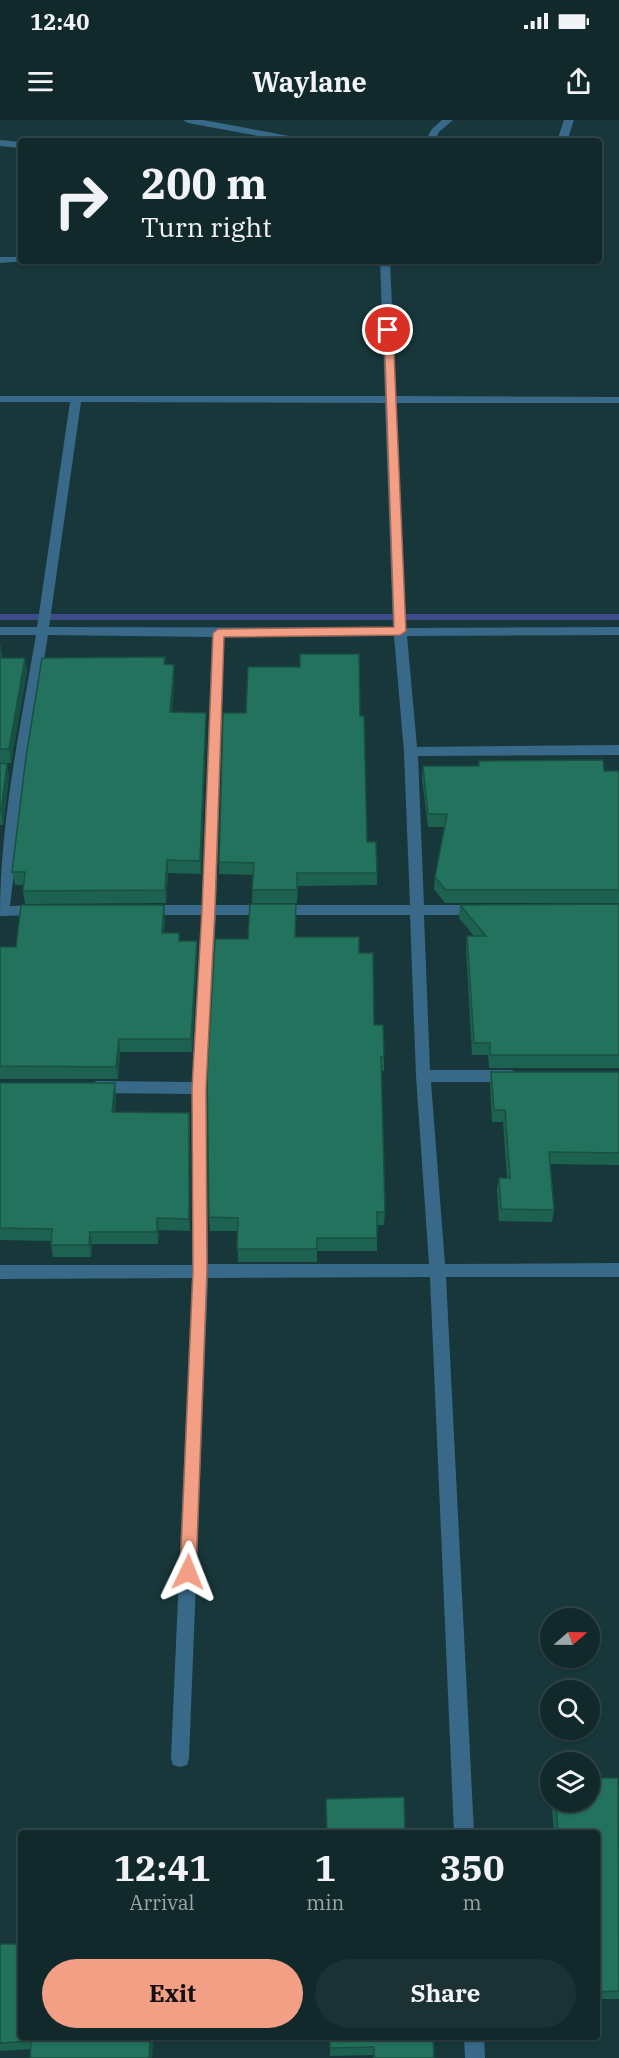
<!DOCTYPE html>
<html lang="en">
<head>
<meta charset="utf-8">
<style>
	:root { --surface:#12292c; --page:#1b3134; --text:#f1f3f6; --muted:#9ca6a9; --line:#314548; --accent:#f39f85 }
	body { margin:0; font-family:"IBM Plex Serif",serif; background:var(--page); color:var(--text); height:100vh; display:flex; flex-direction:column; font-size:22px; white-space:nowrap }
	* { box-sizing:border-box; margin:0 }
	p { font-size:20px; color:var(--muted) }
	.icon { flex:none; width:33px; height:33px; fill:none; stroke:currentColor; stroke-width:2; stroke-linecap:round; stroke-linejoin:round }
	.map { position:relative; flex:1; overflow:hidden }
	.panel { position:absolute; left:18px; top:1710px; width:582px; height:210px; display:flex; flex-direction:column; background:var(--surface); border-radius:6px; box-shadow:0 2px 4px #0004,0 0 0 2px var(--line) }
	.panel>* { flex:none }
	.hud { position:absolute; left:18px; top:18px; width:584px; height:126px; border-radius:6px; box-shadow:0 2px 4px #0004,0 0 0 2px var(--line); background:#12292c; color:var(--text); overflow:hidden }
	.needle { width:39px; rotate:70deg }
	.tools { position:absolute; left:540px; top:1488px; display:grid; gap:12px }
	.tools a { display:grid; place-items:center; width:60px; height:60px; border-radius:50%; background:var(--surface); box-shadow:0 2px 4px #0004,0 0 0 2px var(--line); font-size:30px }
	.pin { position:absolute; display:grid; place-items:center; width:51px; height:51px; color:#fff; margin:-26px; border:3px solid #fff; border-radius:50%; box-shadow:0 2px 6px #0007 }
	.me { position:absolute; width:66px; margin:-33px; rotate:2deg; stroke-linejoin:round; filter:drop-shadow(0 0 4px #0008) }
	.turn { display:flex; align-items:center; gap:21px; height:126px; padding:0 24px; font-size:27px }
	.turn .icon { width:78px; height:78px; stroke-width:2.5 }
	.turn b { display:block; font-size:42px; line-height:51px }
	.eta { display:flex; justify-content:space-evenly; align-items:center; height:102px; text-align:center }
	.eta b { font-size:36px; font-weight:700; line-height:42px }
	.action { display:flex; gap:12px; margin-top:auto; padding:12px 24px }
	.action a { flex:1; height:69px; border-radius:36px; background:var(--accent); color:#111; font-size:24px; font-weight:700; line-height:69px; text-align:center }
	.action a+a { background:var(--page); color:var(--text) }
	.status { display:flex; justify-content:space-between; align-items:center; height:42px; padding:0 30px; background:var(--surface); direction:ltr }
	.status svg { height:16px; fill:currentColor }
	header { display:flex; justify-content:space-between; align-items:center; height:78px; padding:0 24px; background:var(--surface); font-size:27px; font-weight:700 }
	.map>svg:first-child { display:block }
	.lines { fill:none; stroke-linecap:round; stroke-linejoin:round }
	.stream { fill:#3e4b8a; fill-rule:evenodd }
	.street { fill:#386989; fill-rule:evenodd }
	.wall { fill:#1d6250 }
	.shaded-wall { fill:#185041 }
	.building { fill:#22725d; stroke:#185041; stroke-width:1.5 }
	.route { fill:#f39f85; stroke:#9e6756; stroke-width:1.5 }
</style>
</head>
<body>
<div class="status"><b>12:40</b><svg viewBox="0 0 49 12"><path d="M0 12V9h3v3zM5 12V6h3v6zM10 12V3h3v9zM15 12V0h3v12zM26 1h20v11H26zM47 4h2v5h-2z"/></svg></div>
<header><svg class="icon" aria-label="menu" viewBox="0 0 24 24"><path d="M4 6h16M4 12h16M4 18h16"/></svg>Waylane<svg class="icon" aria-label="share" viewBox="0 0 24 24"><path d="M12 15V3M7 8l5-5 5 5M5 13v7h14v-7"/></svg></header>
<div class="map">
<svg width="619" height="1938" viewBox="0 0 619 1938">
	<rect width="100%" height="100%" fill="#18373b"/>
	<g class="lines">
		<path class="stream" d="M0,494H619V500H0Z"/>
		<path class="street" d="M183,0H203L300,18L305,21H285L188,3Z
			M442,0H453L439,12L435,21H425L432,9Z
			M564,0H574L567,21H557Z
			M0,20L21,22V28L0,26Z
			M0,137H21V141H25L0,143Z
			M380,141H390L396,276L619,277V283H396L406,508L619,507V515L407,516L417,627L619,625V635L418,636L424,785H478L485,790L478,795H424L430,950H511L516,952L518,956L516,960L511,962H431L445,1144L619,1143V1157H446L474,1713H454L430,1157L208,1158L189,1638L187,1645L180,1647L173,1645L171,1638L192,1158L0,1159V1145H192V974L97,973L92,971L90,967L92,963L97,961L192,962L202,795H145L138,790L145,785H202L212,517L48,515L26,650L10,786L40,785L47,790L40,795L0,796C0,702 20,608 36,515H0V507H37L70,282H0V276H385ZM81,282L385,283L393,508L49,507ZM394,516L404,632L410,785H216L224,517ZM216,795H410L416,956L429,1144H208L206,968Z
			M464,1917H484L485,1938H465Z"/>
	</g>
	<path class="wall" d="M0,524L2,538L27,551L11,643H0Z
		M165,537V544L174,545V558L172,592L206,593V606L201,754L168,753L166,783L25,784L23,771L24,765H15L12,752Z
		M246,593L360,596L367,722L377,753V765L298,766L297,783H252L253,755L219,754V742Z
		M479,641L604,651H619V783H445L434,769L435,757L445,707H428L422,659L423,646H478Z
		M0,643L7,644L9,657L3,705H0Z
		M296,784L295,817L359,833L374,905L384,937V951H381L385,1092L384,1105H377V1131H317V1142H238L237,1111H210L209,1097L248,819Z
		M619,784V948H489L488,935H472L466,828L467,816H474L459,798L460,785Z
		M165,798L164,813L180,821L197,834L192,932H120L118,959H0V827H16Z
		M491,952H619V1045L550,1044L554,1090L552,1102L499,1101L497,1070L499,1058H507L503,1002H492L490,964Z
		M0,963L116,976L115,992L190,1005V1111L159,1110L158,1124H92L91,1137H53L51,1125V1121L0,1120Z
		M619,1667V1879H597V1713H554L552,1688L554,1682H590Z
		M0,1824L21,1917H153L152,1938H30L31,1929L0,1931Z
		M330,1917H433L434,1938H373V1935L330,1936Z"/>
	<path class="shaded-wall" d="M0,524L2,536L0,548Z
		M25,538L27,551L11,643L9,629Z
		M174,545V558L171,606L170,592Z
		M206,593V606L201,754L200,741Z
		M7,644L9,657L3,705L1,692Z
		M167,740L168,753L166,783L165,770Z
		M164,785L165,798L163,826L162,813Z
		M197,821V834L192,932L191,919Z
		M119,919L120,932L118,959L116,947Z
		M115,963L116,976L114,1004L112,992Z
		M189,993L190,1005V1111L189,1099Z
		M157,1098L159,1110L158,1124L157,1112Z
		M90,1112L92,1124L91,1137L89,1125Z
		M150,1917H153L152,1938H149Z"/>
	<path class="building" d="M300,534H359L360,596H364L367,722H376L377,753H297V770H252L254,743L219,742L223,593H246L248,547H300Z
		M165,537L164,544L174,545L170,592L206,593L200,741L167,740L165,770L23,771L25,752H12L26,637L42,538Z
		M0,538H25L9,629H0Z
		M603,640L604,651H619V770H446L435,757L447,694H428L423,646H479V641Z
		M0,643L7,644L1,692H0Z
		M250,784H296L295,817H359V833H373L374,905H383L384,937H381L385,1092H377V1118H317V1129H237L238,1098L209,1097L207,954L215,819H248Z
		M619,784V935H490V923H474L467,816H486L460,785Z
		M21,785H164L162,813H179V821H197L191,919H119L116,947L0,946V827H16Z
		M491,952H619V1033L549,1032L554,1090L501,1089L499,1058H510L505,990H494Z
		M0,963H115L112,992L189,993V1099L157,1098V1112H90L89,1125H51L52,1109L0,1108Z
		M590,1658H618L619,1871L597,1872V1713H558L556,1682H590Z
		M404,1677L405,1713H327L326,1679Z
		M0,1824H21V1917H150L149,1938H30L31,1921L0,1923Z
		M330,1917H433L434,1938H374V1927L330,1928Z"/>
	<path class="route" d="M388,207L393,210L406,511L400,515L224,517L215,789L206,968L207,1150L196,1452L193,1458L188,1460L182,1458L180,1452L193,1150L192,968L202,789L213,513L218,509L394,507L384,210Z"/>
</svg>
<div class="tools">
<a><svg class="needle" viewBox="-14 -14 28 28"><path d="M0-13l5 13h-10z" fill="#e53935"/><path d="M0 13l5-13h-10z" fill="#9ca6a9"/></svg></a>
<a><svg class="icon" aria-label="search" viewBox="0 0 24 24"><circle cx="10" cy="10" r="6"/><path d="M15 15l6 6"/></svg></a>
<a><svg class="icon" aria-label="layers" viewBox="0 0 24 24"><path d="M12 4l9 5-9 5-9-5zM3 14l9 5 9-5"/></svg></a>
</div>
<div class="pin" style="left:388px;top:210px;background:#d93025"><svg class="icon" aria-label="arrive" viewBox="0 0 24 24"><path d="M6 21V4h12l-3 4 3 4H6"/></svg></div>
<svg class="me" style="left:188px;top:1452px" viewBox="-20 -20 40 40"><path d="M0-17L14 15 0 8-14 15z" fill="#f39f85" stroke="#fff" stroke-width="4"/></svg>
<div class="hud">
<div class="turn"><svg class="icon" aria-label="right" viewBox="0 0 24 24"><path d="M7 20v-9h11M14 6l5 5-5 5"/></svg><div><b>200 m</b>Turn right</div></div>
</div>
<section class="panel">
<div class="eta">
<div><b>12:41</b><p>Arrival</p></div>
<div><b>1</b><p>min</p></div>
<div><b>350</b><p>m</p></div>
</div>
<div class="action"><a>Exit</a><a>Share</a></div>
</section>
</div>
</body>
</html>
